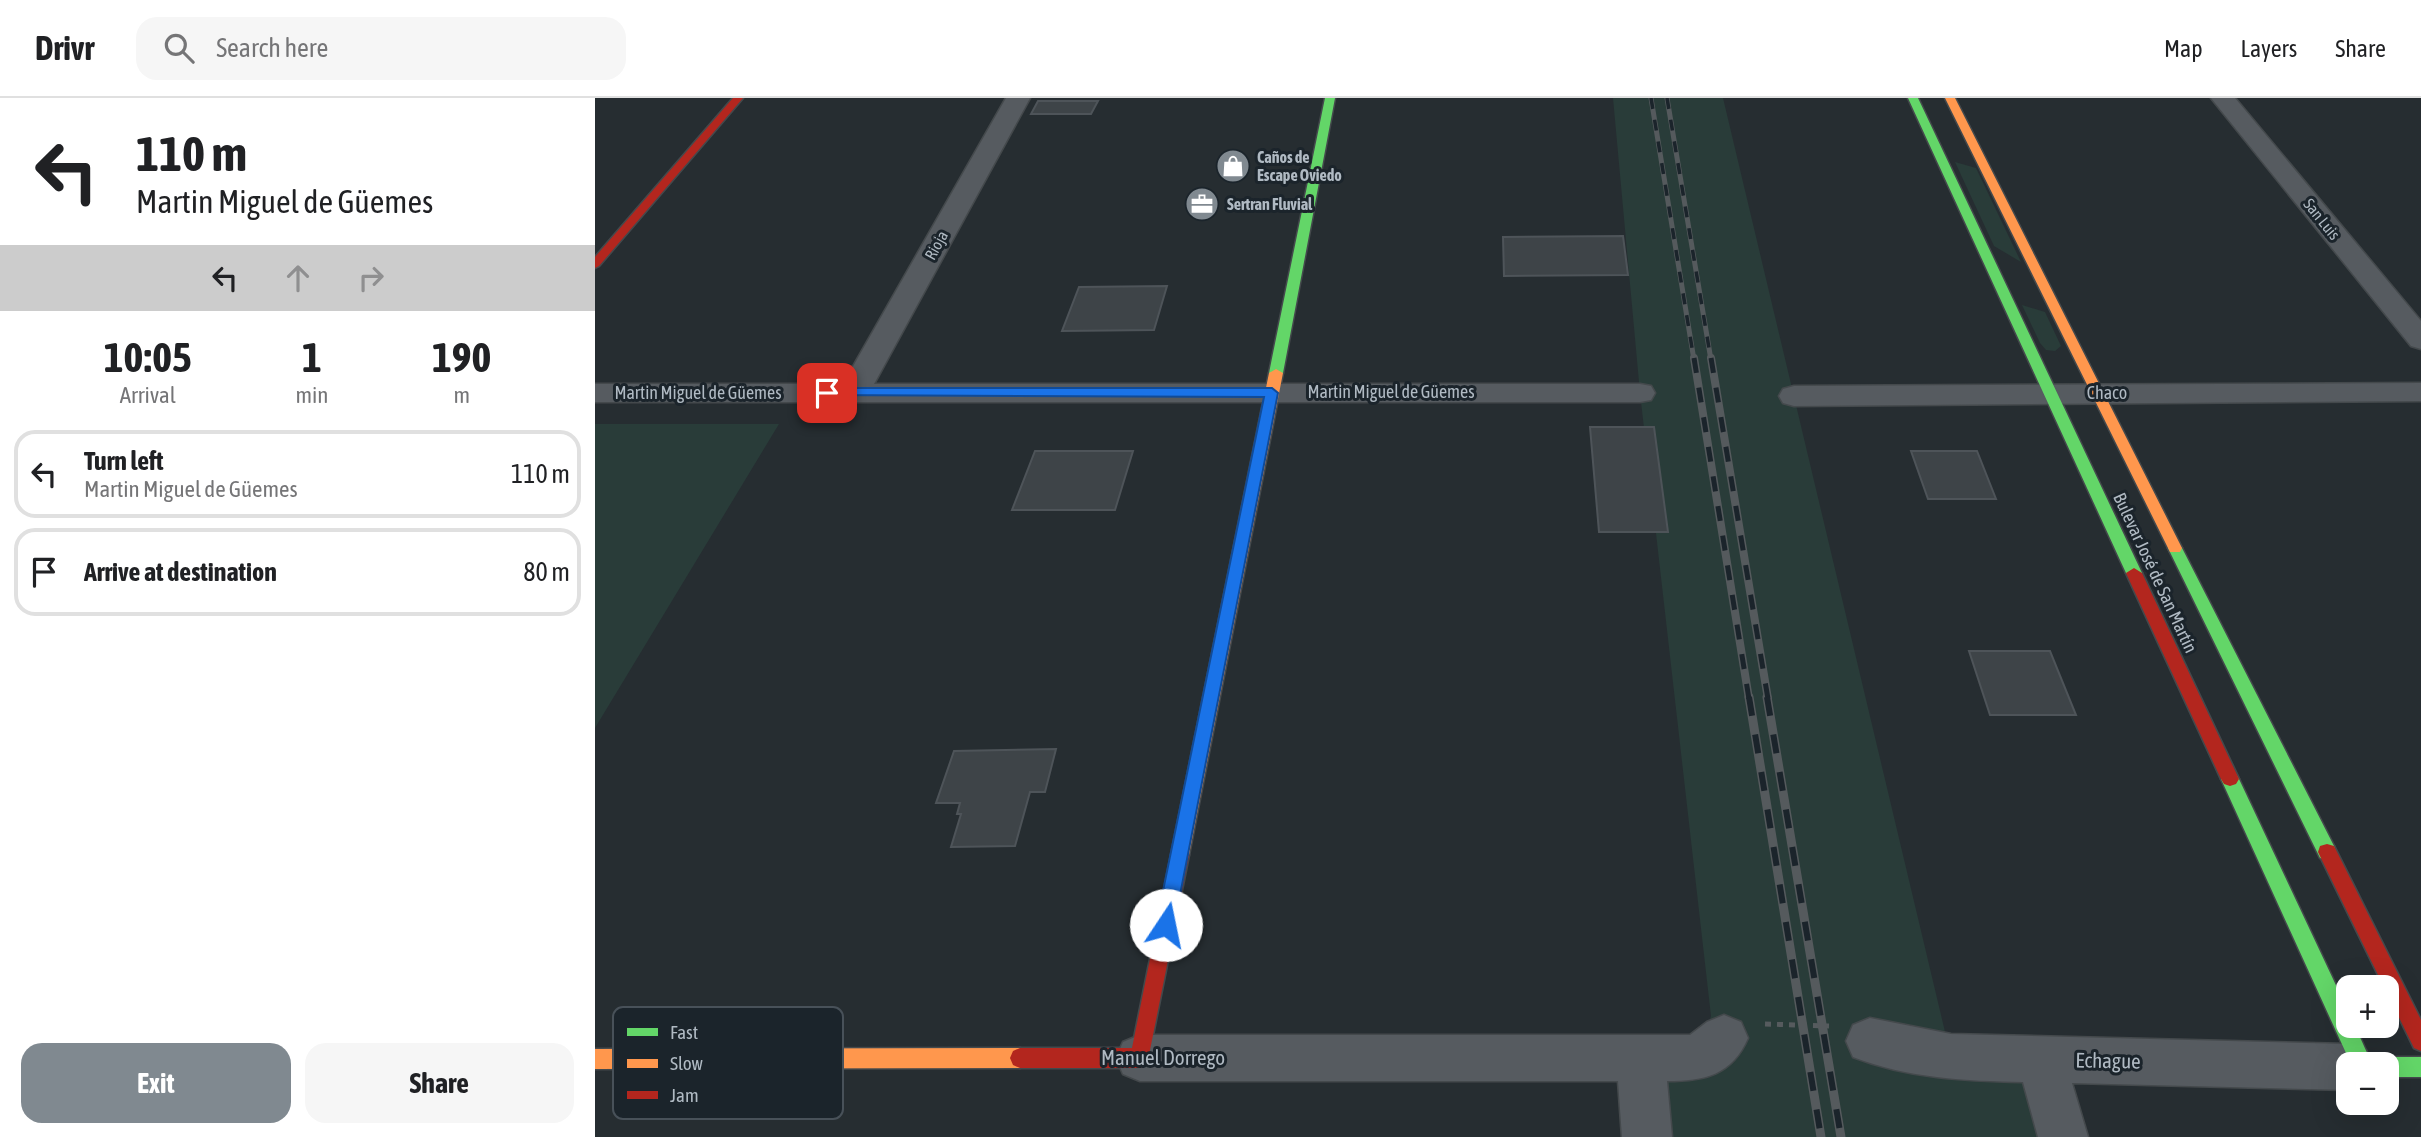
<!DOCTYPE html>
<html lang="en">
<head>
<meta charset="utf-8">
<style>
	:root { --surface:#fff; --page:#f6f6f6; --text:#202124; --muted:#757577; --line:#e0e0e0; --accent:#808990 }
	body { margin:0; font-family:"Asap Condensed",sans-serif; background:var(--page); color:var(--text); height:100vh; display:flex; flex-direction:column; font-size:26px; white-space:nowrap }
	* { box-sizing:border-box; margin:0 }
	p { font-size:23px; color:var(--muted) }
	.icon { flex:none; width:38px; height:38px; fill:none; stroke:currentColor; stroke-width:2; stroke-linecap:round; stroke-linejoin:round }
	.map { position:relative; flex:1; overflow:hidden }
	.sheet { display:flex; flex-direction:column; background:var(--surface); width:595px }
	.sheet>* { flex:none }
	.banner { background:#fff; color:var(--text); overflow:hidden }
	.fabs { position:absolute; left:1741px; top:877px; display:grid; gap:14px }
	.fabs a { display:grid; place-items:center; width:63px; height:63px; border-radius:14px; background:var(--surface); box-shadow:0 7px 28px #0002; font-size:35px }
	.pin { position:absolute; display:grid; place-items:center; width:60px; height:60px; color:#fff; margin:-30px; border-radius:14px; box-shadow:0 4px 10px #0006 }
	.me { position:absolute; width:77px; margin:-38px; rotate:11deg; stroke-linejoin:round; filter:drop-shadow(0 0 5px #0008) }
	.turn { display:flex; align-items:center; gap:24px; height:147px; padding:0 21px; font-size:32px }
	.turn .icon { width:91px; height:91px; stroke-width:2.5 }
	.turn b { display:block; font-size:49px; line-height:60px }
	.lanes { display:flex; align-items:center; height:66px; padding:0 21px; background:#0003; justify-content:center; gap:35px; direction:ltr }
	.lanes .off { opacity:.35 }
	.eta { display:flex; justify-content:space-evenly; align-items:center; height:119px; text-align:center }
	.eta b { font-size:42px; font-weight:700; line-height:49px }
	.action { display:flex; gap:14px; margin-top:auto; padding:14px 21px }
	.action a { flex:1; height:80px; border-radius:21px; background:var(--accent); color:#fff; font-size:28px; font-weight:700; line-height:80px; text-align:center }
	.action a+a { background:var(--page); color:var(--text) }
	ul { padding:0; list-style:none }
	li { display:flex; align-items:center; gap:21px; height:88px; margin:0 14px 10px; padding:0 7px; border:4px solid var(--line); border-radius:21px }
	li div { flex:1 }
	li b { display:block; font-size:26px }
	li em { font-style:normal }
	header { display:flex; align-items:center; gap:42px; box-sizing:border-box; height:98px; padding:0 35px; background:var(--surface); border-bottom:2px solid var(--line) }
	header strong { font-size:33px }
	nav { display:flex; gap:38px; margin-inline-start:auto; font-size:24px }
	.search { width:490px; height:63px; background:var(--page); display:flex; align-items:center; gap:18px; box-sizing:border-box; padding:0 24px; border-radius:21px; color:var(--muted); font-size:26px }
	main { display:flex; flex:1; min-height:0 }
	.map>svg:first-child { display:block }
	.green { fill:#293c39 }
	.building { fill:#3e4448; stroke:#4e5459; stroke-width:2 }
	.lines { fill:none; stroke-linecap:round; stroke-linejoin:round }
	.street-casing { stroke:#44494c; stroke-width:3 }
	.fast-casing { stroke:#44494c; stroke-width:3 }
	.slow-casing { stroke:#44494c; stroke-width:3 }
	.jam-casing { stroke:#44494c; stroke-width:3 }
	.path { stroke:#565b5e; stroke-width:5; stroke-dasharray:6 6; stroke-linecap:butt }
	.street { fill:#565b60; fill-rule:evenodd }
	.fast { fill:#63d668; fill-rule:evenodd }
	.slow { fill:#ff974d; fill-rule:evenodd }
	.jam { fill:#b3261e; fill-rule:evenodd }
	.rail-far2-casing { stroke:#555a5d; stroke-width:5 }
	.rail-far1-casing { stroke:#555a5d; stroke-width:8 }
	.rail-casing { stroke:#555a5d; stroke-width:9 }
	.rail-far2 { stroke:#1b242b; stroke-width:3.5; stroke-dasharray:11; stroke-linecap:butt }
	.rail-far1 { stroke:#1b242b; stroke-width:5; stroke-dasharray:15; stroke-linecap:butt }
	.rail { stroke:#1b242b; stroke-width:6; stroke-dasharray:19; stroke-linecap:butt }
	.route { fill:#1a73e8; stroke:#114b97; stroke-width:2 }
	.labels { text-anchor:middle; stroke-width:6; stroke-linejoin:round; paint-order:stroke }
	.far-poi-label { font-size:16px; font-weight:bold; fill:#b0bac3; stroke:#1b242b; text-anchor:start }
	.far-street-label { font-size:16px; fill:#b0bac3; stroke:#1b242b }
	.street-label { font-size:18px; fill:#b0bac3; stroke:#1b242b }
	.near-street-label { font-size:21px; fill:#b0bac3; stroke:#1b242b }
	.key { fill:#1b242b; stroke:#485159; stroke-width:2 }
	.key-label { font-size:19px; fill:#b0bac3 }
</style>
</head>
<body>
<header>
<strong>Drivr</strong>
<div class="search"><svg class="icon" aria-label="search" viewBox="0 0 24 24"><circle cx="10" cy="10" r="6"/><path d="M15 15l6 6"/></svg>Search here</div>
<nav><a>Map</a><a>Layers</a><a>Share</a></nav>
</header>
<main>
<section class="sheet">
<div class="banner">
<div class="turn"><svg class="icon" aria-label="left" viewBox="0 0 24 24"><path d="M17 20v-9H6M10 6l-5 5 5 5"/></svg><div><b>110 m</b>Martin Miguel de Güemes</div></div>
<div class="lanes"><svg class="icon" aria-label="left" viewBox="0 0 24 24"><path d="M17 20v-9H6M10 6l-5 5 5 5"/></svg><svg class="icon off" aria-label="ahead" viewBox="0 0 24 24"><path d="M12 20V5M6 11l6-6 6 6"/></svg><svg class="icon off" aria-label="right" viewBox="0 0 24 24"><path d="M7 20v-9h11M14 6l5 5-5 5"/></svg></div>
</div>
<div class="eta">
<div><b>10:05</b><p>Arrival</p></div>
<div><b>1</b><p>min</p></div>
<div><b>190</b><p>m</p></div>
</div>
<ul>
<li><svg class="icon" aria-label="left" viewBox="0 0 24 24"><path d="M17 20v-9H6M10 6l-5 5 5 5"/></svg><div><b>Turn left</b><p>Martin Miguel de Güemes</p></div><em>110 m</em></li>
<li><svg class="icon" aria-label="arrive" viewBox="0 0 24 24"><path d="M6 21V4h12l-3 4 3 4H6"/></svg><div><b>Arrive at destination</b></div><em>80 m</em></li>
</ul>
<div class="action"><a>Exit</a><a>Share</a></div>
</section>
<div class="map">
<svg width="1826" height="1039" viewBox="0 0 1826 1039">
	<rect width="100%" height="100%" fill="#262d31"/>
	<path class="green" d="M1018,0H1128L1356,959L1446,961L1468,1039H1052L1046,961L1103,960L1116,918L1045,295Z
		M1360,64L1381,70L1426,164L1399,148Z
		M1427,207L1450,214L1466,248L1460,253L1451,252L1445,245Z
		M0,326H184L0,630Z"/>
	<path class="building" d="M443,3H503L496,16H436Z
		M1028,138L1033,177L909,178L908,139Z
		M572,188L559,232L467,233L484,189Z
		M995,329H1059L1073,434H1004Z
		M440,353H538L520,412H417Z
		M1316,353H1382L1401,401H1333Z
		M1374,553H1455L1481,617H1395Z
		M461,651L450,694H435L420,748L356,749L366,716H362L365,705H341L359,653Z"/>
	<g class="lines">
		<defs>
			<path id="street" d="M411,0H435L279,286H1045L1056,288L1060,295L1056,302L1045,304H0V286H248Z
				M1616,0H1640L1826,223V251L1816,248Z
				M1826,285V303L1199,308L1188,305L1184,298L1188,291L1199,288Z
				M1129,917L1146,924L1153,940C1137,977 1110,983 1072,983L1077,1039H1027L1023,983H545L528,976L521,960L528,944L545,937H1095L1112,924Z
				M1275,920L1356,936L1754,946L1771,952L1777,966H1754V992L1477,985L1493,1039H1443L1428,984C1371,983 1312,980 1258,959L1251,943L1258,927Z"/>
			<path id="fast" d="M730,0H740L688,275L681,279L674,275Z
				M1313,0H1323L1547,475L1544,479L1539,480L1531,475Z
				M1580,445L1587,450L1739,748L1741,754L1739,760L1732,762L1725,760L1573,450Z
				M1635,674L1641,676L1644,681L1754,915V928H1760L1777,966H1756L1626,681L1629,676Z
				M1792,959H1826V979H1792V966H1783L1785,962Z"/>
			<path id="slow" d="M1350,0H1360L1587,450L1585,454H1575L1573,450Z
				M681,271L688,275L594,757L592,763L585,765L578,763L576,757L674,275Z
				M425,950L432,953L435,960L432,967L425,970L0,971V951Z"/>
			<path id="jam" d="M138,0H148L4,168L0,170V159Z
				M1539,470L1547,475L1644,681L1641,686L1635,688L1629,686L1626,681L1531,475Z
				M1732,746L1739,748L1826,922V953L1819,950L1792,895V889H1789L1723,754L1725,748Z
				M585,749L592,751L594,757L552,967L545,970H425L418,967L415,960L418,953L425,950H537L576,757L578,751Z"/>
		</defs>
		<use href="#street" class="street-casing"/>
		<use href="#fast" class="fast-casing"/>
		<use href="#slow" class="slow-casing"/>
		<use href="#jam" class="jam-casing"/>
		<path class="path" d="M1170,926L1234,928"/>
		<use href="#street" class="street"/>
		<use href="#fast" class="fast"/>
		<use href="#slow" class="slow"/>
		<use href="#jam" class="jam"/>
		<defs>
			<path id="rail-far2" d="M1056,0L1099,262
				M1072,0L1116,262"/>
			<path id="rail-far1" d="M1099,260L1154,601
				M1116,260L1173,601"/>
			<path id="rail" d="M1154,599L1226,1039
				M1172,599L1246,1039"/>
		</defs>
		<use href="#rail-far2" class="rail-far2-casing"/>
		<use href="#rail-far1" class="rail-far1-casing"/>
		<use href="#rail" class="rail-casing"/>
		<use href="#rail-far2" class="rail-far2"/>
		<use href="#rail-far1" class="rail-far1"/>
		<use href="#rail" class="rail"/>
	</g>
	<path class="route" d="M232,290H677L683,295L578,833L571,836L564,833L561,827L669,299L228,297V292Z"/>
	<defs>
		<symbol id="shop-disc" viewBox="-11 -11 22 22"><circle r="9.5" fill="#808990" stroke="#1b242b"/><path d="M-5-2.5h2.3a2.7 3.5 0 0 1 5.4 0H5L5.5 6h-11ZM-1.5-2.5h3a1.5 2.3 0 0 0-3 0Z" fill="#fff"/></symbol>
		<symbol id="office-disc" viewBox="-11 -11 22 22"><circle r="9.5" fill="#808990" stroke="#1b242b"/><path d="M-6-3h4V-5.5h4V-3h4V5H-6ZM-1-4.5V-3h2v-1.5ZM-6 0V1H6V0Z" fill="#fff"/></symbol>
	</defs>
	<g fill-rule="evenodd">
		<use href="#shop-disc" x="619" y="49" width="38" height="38"/>
		<use href="#office-disc" x="588" y="87" width="38" height="38"/>
	</g>
	<g class="labels">
		<g class="far-poi-label">
			<text x="662" y="65">Caños de<tspan x="662" dy="18">Escape Oviedo</tspan></text>
			<text x="632" y="112">Sertran Fluvial</text>
		</g>
		<g class="far-street-label">
			<text transform="translate(1727 121) rotate(51)" y="6">San Luis</text>
			<text transform="translate(341 147) rotate(-61)" y="6">Rioja</text>
		</g>
		<g class="street-label">
			<text x="796" y="300">Martin Miguel de Güemes</text>
			<text x="103" y="301">Martin Miguel de Güemes</text>
			<text x="1512" y="301">Chaco</text>
			<text transform="translate(1560 475) rotate(65)" y="6">Bulevar José de San Martín</text>
		</g>
		<g class="near-street-label">
			<text x="568" y="967">Manuel Dorrego</text>
			<text transform="translate(1513 963) rotate(1)" y="7">Echague</text>
		</g>
	</g>
	<rect x="18" y="909" width="230" height="112" rx="10" class="key"/>
	<rect x="32" y="930" width="31" height="8" fill="#63d668"/>
	<rect x="32" y="961" width="31" height="9" fill="#ff974d"/>
	<rect x="32" y="993" width="31" height="8" fill="#b3261e"/>
	<g class="key-label">
		<text x="75" y="941">Fast</text>
		<text x="75" y="972">Slow</text>
		<text x="75" y="1004">Jam</text>
	</g>
</svg>
<div class="fabs">
<a>+</a>
<a>−</a>
</div>
<div class="pin" style="left:232px;top:295px;background:#d93025"><svg class="icon" aria-label="arrive" viewBox="0 0 24 24"><path d="M6 21V4h12l-3 4 3 4H6"/></svg></div>
<svg class="me" style="left:571px;top:827px" viewBox="-20 -20 40 40"><circle r="19" fill="#fff"/><path d="M0-13L10 11 0 6-10 11z" fill="#1a73e8"/></svg>
</div>
</main>
</body>
</html>
